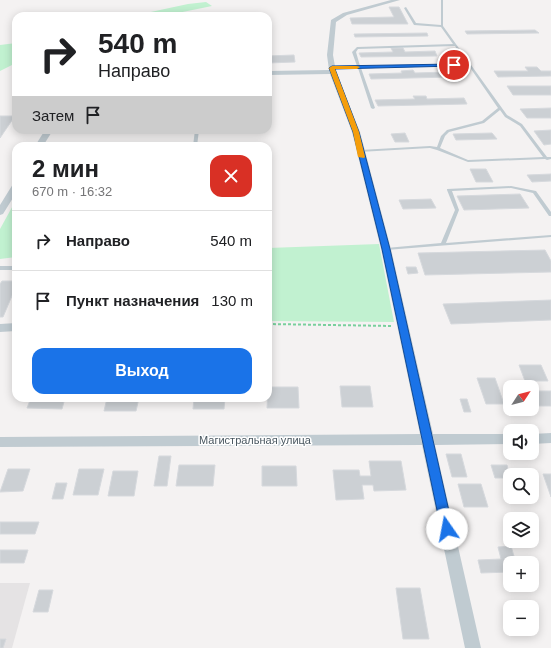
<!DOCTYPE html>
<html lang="ru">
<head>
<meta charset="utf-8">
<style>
	:root { --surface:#fff; --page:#f6f6f6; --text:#202124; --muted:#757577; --line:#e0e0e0; --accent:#1a73e8 }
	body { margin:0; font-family:Helvetica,sans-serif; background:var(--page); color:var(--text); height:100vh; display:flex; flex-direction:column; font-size:15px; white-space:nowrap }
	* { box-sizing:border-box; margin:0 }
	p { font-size:13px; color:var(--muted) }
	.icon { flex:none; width:22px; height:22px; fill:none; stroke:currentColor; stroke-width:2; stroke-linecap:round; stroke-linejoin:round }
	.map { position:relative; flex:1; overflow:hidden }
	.sheet { position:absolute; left:12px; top:142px; width:260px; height:260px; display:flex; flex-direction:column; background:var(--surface); border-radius:12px; box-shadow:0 2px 10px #0003 }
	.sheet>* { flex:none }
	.hud { position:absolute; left:12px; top:12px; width:260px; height:122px; border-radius:12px; box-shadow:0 2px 10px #0003; background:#fff; color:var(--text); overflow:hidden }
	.needle { width:26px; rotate:54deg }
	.controls { position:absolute; left:503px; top:380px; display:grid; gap:8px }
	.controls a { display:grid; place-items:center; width:36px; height:36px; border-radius:8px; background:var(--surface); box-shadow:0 2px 10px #0003; font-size:20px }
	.pin { position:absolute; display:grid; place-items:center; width:34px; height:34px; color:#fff; margin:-17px; border:2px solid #fff; border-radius:50%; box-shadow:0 1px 4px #0007 }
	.me { position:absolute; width:44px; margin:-22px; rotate:348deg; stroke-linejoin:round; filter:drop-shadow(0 0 3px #0008) }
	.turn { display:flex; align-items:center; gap:14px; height:84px; padding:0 20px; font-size:18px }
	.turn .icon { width:52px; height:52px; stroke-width:2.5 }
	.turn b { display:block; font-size:28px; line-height:34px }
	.then { display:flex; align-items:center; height:38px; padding:0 20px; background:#0003; gap:8px; font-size:15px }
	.round { display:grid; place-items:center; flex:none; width:42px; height:42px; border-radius:12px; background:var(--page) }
	.head { display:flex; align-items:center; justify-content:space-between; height:68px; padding:0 20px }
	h1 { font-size:24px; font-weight:800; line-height:30px }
	.button { display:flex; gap:8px; margin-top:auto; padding:8px 20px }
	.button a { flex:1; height:46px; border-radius:12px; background:var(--accent); color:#fff; font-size:16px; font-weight:800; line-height:46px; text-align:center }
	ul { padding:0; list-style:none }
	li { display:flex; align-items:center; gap:12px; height:60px; padding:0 20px; border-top:1px solid var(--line) }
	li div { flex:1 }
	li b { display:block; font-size:15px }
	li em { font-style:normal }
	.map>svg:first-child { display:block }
	.education { fill:#e5e3e4 }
	.green { fill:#c1f1d0 }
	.building { fill:#ccd0d4; stroke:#d6d9dd }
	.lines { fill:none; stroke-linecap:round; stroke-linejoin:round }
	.path { stroke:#78d09d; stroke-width:2; stroke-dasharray:3 2; stroke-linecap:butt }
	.lane { fill:#c0cbd1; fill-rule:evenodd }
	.street { fill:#c0cbd1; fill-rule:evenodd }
	.route { fill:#1a73e8; stroke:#114b97 }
	.slow { fill:#f59e0b }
	.labels { text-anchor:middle; stroke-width:3; stroke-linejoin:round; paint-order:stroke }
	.street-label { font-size:11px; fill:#495760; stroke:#fff }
</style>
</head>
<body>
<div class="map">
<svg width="551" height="648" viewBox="0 0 551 648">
	<rect width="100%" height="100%" fill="#f4f2f2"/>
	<path class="education" d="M0,583H30L12,648H0Z"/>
	<path class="green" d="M206,2L212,6L163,16H132L188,4Z
		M16,43V63L0,71V45Z
		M16,200V257L0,259V229Z
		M379,244L394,322L268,321V248Z"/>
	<path class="building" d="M389,7H399L408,24H352L350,18L394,17Z
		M535,30L539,33L467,34L465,31Z
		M427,33L428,36L355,37L354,34Z
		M391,48H403L405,52L435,51L437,56L361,57L359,53L393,52Z
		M294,55L295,62L268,63V56Z
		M525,67H537L541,71H551V76L498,77L494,71H528Z
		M413,70L415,73L447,72L450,77L371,79L369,74L402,73L401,71Z
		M507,86H551V95H513Z
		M413,96H426L427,99L464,98L467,104L378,106L375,100L415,99Z
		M551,108V118H527L520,109Z
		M0,116H15L0,138Z
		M551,130V144L544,145L534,131Z
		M405,133L409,142H395L391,134Z
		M492,133L497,139L456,140L453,134Z
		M470,169H486L493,182H476Z
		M551,174V181L532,182L527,175Z
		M520,194L529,208L464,210L457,196Z
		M431,199L436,208L403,209L399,200Z
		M545,250L551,261V272L425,275L418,253Z
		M406,267H416L418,273L408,274Z
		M2,281H16V291H14L3,317H0V284Z
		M551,300V320L451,324L443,304Z
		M519,365H541L548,381H525Z
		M477,378H495L504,404H486Z
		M340,386H370L373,407H342Z
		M268,387H298L299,408H267Z
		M532,391H551V406H532Z
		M31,398H65L62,409L27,408Z
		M107,398H139L136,411H104Z
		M194,398H225L224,409H193Z
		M460,399H467L471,412H464Z
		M446,454H461L467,477H452Z
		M159,456H171L167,486H154Z
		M369,461H401L406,490L374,491L373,485H362L364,499L336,500L333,470H359L360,476H371Z
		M179,465H215L213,486H176Z
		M491,465H507L510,478H495Z
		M262,466H296L297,486H262Z
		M8,469H30L23,491L0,492Z
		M79,469H104L98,495H73Z
		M113,471H138L134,496H108Z
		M543,474H551V497Z
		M56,483H67L63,499H52Z
		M458,484H481L488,507H464Z
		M0,522H39L35,534H0Z
		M511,546L516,563H510V572L481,573L478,560L501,559L498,547Z
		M0,550H28L24,563H0Z
		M396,588H420L429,639H403Z
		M39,590H53L48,612H33Z
		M0,639H6L3,648H0Z"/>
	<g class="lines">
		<path class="path" d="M268,324L392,326"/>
		<path class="lane" d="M441,0H443V26L507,115L522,124L547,157H551V159L547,160L545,159L468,162L437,150L430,148L359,152L358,151L360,150L430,146L437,147L441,136L447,130L482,121L498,108L469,66L361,68L375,108L373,109L371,108L358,68L332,69L330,68L332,67L357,66L352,52L357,47L453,44L441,27L414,25L404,8L406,7L416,23L441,25ZM455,46L467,64L360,66L356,52L358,49ZM500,110L505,117L520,126L543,157L468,160L440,148L445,136L449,132L484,123Z
			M195,130H199L197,146H193Z
			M511,186L536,191L551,212V216H549L533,193L511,188L452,191L459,210L446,243L551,235V237L386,250L384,249L386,248L441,243L455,210L447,190V189Z
			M0,266H16V270H0Z"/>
		<path class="street" d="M391,0H400L347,15L336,22L333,55L336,72L360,132L391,249L433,434H510V444L435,445L481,648H465L422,445L0,447V437L420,434L381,249L352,132L330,74L268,75V71L329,70L327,55L331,20L343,13Z
			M45,130H53L43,146H35Z
			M16,183V193L3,214L0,215V205L13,184Z
			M16,323V331L0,332V324Z
			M551,433V443L532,444V434Z"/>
	</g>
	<path class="route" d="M454,64L456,65L455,66L335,69L359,132L390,249L453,529L451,533L447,534L443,533L441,529L382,249L353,132L329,68L332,66Z"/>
	<path class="slow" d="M332,66H357L360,67L357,69H335L359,132L365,157L364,158L358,157L353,132L329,68Z"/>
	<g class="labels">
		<g class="street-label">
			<text x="255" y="444">Магистральная улица</text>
		</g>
	</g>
</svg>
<div class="controls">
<a><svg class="needle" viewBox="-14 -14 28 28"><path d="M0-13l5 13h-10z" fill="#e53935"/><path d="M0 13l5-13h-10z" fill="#757577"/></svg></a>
<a><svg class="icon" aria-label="sound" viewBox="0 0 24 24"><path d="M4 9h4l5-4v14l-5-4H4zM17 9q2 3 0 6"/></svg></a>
<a><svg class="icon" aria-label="search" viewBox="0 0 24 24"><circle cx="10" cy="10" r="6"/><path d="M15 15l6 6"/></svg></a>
<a><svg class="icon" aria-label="layers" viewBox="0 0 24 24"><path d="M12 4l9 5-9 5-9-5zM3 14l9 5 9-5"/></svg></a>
<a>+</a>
<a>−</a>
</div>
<div class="pin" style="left:454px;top:65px;background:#d93025"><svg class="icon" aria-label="arrive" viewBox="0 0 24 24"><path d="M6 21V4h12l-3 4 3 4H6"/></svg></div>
<svg class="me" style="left:447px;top:529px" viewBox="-20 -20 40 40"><circle r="19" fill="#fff"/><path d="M0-13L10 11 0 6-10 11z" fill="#1a73e8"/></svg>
<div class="hud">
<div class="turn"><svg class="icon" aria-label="right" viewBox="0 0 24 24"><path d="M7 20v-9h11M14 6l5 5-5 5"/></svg><div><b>540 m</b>Направо</div></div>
<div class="then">Затем<svg class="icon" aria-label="arrive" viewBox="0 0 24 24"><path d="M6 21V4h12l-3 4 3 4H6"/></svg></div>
</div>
<section class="sheet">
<div class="head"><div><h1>2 мин</h1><p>670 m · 16:32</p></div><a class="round" style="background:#d93025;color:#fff"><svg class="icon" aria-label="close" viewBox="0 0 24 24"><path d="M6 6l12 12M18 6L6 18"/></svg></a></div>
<ul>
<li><svg class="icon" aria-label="right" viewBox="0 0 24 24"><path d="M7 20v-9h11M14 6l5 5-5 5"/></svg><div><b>Направо</b></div><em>540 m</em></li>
<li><svg class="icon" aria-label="arrive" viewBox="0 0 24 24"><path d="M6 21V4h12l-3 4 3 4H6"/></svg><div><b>Пункт назначения</b></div><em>130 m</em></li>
</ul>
<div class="button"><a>Выход</a></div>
</section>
</div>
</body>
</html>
